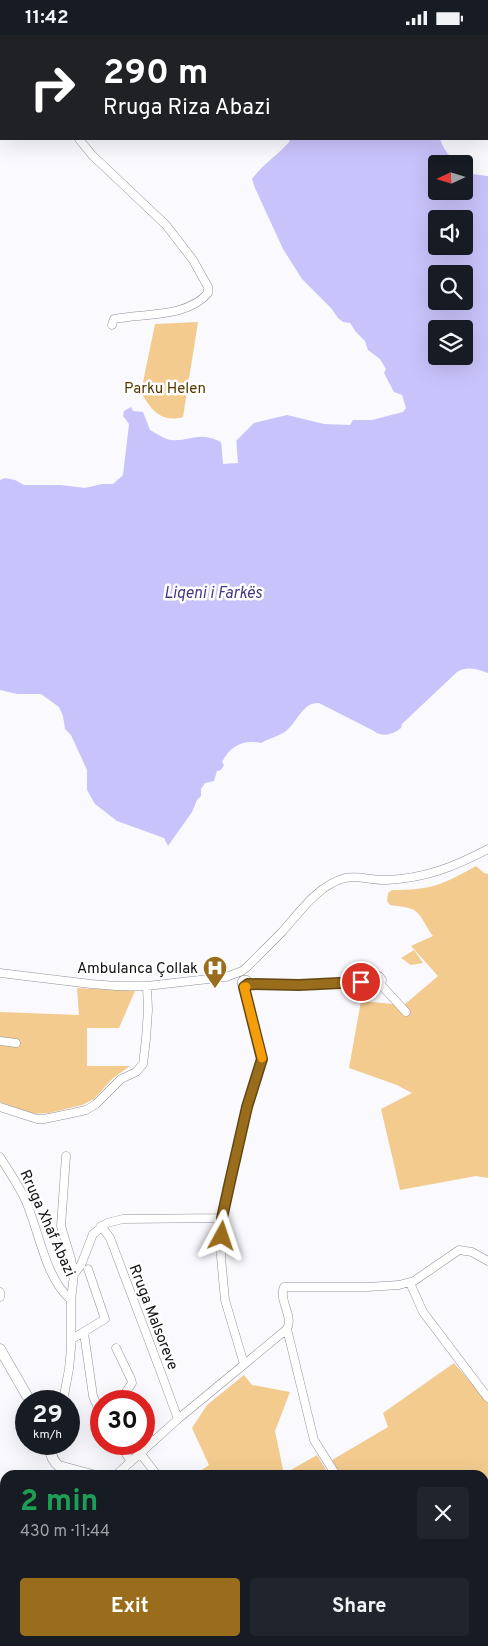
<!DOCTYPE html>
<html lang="en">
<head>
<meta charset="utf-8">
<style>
	:root { --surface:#171b24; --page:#20242c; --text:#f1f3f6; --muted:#9ea1a6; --accent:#996d1c }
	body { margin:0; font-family:Overpass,sans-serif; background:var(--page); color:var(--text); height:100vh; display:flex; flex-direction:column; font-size:19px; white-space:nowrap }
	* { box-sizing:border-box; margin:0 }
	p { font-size:16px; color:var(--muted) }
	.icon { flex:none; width:28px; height:28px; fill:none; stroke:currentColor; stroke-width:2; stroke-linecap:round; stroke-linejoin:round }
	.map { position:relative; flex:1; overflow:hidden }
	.panel { position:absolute; left:0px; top:1435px; width:489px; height:176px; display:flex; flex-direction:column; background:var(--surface); border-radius:15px 15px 0 0; box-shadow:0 5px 20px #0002 }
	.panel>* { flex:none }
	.banner { position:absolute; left:0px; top:0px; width:489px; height:105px; box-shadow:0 5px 20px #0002; background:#202124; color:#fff; overflow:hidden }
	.needle { width:32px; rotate:266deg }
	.fabs { position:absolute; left:428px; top:120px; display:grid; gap:10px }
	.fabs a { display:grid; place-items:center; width:45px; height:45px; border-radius:5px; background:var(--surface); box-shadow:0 5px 20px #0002; font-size:25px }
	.speed { position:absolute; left:15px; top:1355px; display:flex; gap:10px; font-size:25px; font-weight:700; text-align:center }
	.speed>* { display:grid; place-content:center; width:65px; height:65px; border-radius:50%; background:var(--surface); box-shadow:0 5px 20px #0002; line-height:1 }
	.speed small { font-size:12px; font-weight:400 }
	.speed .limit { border:8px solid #d22; background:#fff; color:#111 }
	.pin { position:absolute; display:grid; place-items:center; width:42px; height:42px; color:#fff; margin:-21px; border:2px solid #fff; border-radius:50%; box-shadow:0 1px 5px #0007 }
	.me { position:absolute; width:55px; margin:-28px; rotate:5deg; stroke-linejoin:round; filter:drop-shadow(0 0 4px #0008) }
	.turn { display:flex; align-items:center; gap:18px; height:105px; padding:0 20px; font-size:22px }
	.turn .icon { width:65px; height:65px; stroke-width:2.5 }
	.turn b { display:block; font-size:35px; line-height:42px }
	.round { display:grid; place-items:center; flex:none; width:52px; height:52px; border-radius:5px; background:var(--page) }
	.overview { display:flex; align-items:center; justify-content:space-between; height:85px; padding:0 20px }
	h1 { font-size:30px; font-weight:700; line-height:38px; color:#1e9e55 }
	.action { display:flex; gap:10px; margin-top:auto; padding:10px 20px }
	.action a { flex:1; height:58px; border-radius:5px; background:var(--accent); color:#fff; font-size:20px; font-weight:700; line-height:58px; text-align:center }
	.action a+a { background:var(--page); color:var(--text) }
	.status { display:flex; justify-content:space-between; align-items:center; height:35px; padding:0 25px; background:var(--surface); direction:ltr }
	.status svg { height:14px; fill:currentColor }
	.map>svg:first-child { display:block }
	.green { fill:#f3cb8e }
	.water { fill:#c9c3fb; fill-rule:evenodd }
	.pier { fill:#f9f9fe }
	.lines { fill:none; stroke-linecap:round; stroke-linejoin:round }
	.minor-casing { stroke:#919097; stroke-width:9 }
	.major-casing { stroke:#919097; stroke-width:11 }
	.minor { stroke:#fff; stroke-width:8 }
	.major { stroke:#fff; stroke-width:10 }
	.route-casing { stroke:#634712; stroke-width:12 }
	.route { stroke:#996d1c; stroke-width:9 }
	.slow { stroke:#f59e0b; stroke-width:9 }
	.labels { text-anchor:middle; stroke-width:5; stroke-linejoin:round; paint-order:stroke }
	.park-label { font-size:15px; fill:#533700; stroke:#fff }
	.poi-label { font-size:15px; fill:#131316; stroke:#fff; text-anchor:end }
	.street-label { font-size:15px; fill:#131316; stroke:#fff }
	.water-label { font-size:16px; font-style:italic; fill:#483785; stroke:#fff }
</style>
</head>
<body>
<div class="status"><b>11:42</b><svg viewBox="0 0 49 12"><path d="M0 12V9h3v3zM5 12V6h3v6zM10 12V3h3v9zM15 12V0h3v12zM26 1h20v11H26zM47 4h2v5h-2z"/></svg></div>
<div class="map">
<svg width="488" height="1611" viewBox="0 0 488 1611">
	<rect width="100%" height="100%" fill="#f9f9fe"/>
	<path class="green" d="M198,287L183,382C161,388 151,375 141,357L155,289Z
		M476,831L484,838L488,839V1143L476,1141L400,1155L381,1074L412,1058L397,1050L349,1033L361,966L404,970L438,941L411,911L433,901C426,893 423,881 414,875C408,872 397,871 390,870L387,866L388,858L392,855C431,855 442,850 476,831Z
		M414,915L423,928L411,930L401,923Z
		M77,953L135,956L119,993H87V1031H130L113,1043L94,1064L82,1070L49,1078L32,1079L0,1067V977L79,980Z
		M454,1328L488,1367V1469L484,1472V1440H340L332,1425L388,1392L383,1378Z
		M244,1340L252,1350L290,1357L275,1396L284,1439L317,1420L329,1440H194L209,1430L192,1393L207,1370Z"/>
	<path class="water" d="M289,104H440C444,116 450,122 460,129H436V156H464V131L471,139L488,141V638C476,634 468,631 457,637L402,689L401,693C394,699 382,703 374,696L319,668C301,667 297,690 283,698C276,702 268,704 261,708C243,704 230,711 222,727L224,730L221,735L217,736L214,746L205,748L201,754V761L197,765L192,777L168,811L164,803L117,786L95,769L87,755V735L71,700L65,694L63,681L59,672L41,659H17L0,655V445L5,443L15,445L24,450H61L85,453L102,449H113L123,440L129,389L123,381L124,376L131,372L133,376L143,377L150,395C156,398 164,404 171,405C184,407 197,399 210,403C220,405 222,410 233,409L254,388L287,380L324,389L350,390L353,385H372L403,377L406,373L402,360L394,357L384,338L386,334L380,324L368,315L365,306L356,297L350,288L343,287L338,283L331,273L302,244L283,214L255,153L252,144C263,129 278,120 290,106ZM436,184H464V211H436ZM436,239H464V266H436ZM436,294H464V321H436Z"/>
	<path class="pier" d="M236,402L238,428L223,429L221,405L225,407H231Z"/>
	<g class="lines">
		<defs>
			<path id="minor" d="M0,0L1,2
				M79,104L92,120L166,190L193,225L208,252V258C187,283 143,278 114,284L112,290
				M0,938L91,949L116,951H147L226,942L242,936L247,932C259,920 270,909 282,897C299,878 318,850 345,843C359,840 373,846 387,845C426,843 454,832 488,814
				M241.5 948a3.5 3.5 0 1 1 7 0a3.5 3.5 0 1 1-7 0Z
				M371,945L374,941H379L382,945L381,950
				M249,949C289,950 331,951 371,945
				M381,950L406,977
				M0,1006L16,1008
				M0,1072L37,1084H44L73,1078L86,1075L96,1069L121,1044L136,1037L143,1029L146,1004L148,975L147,951
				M66,1121L61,1191L71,1224L74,1239
				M0,1122C8,1135 17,1148 24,1162C39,1193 44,1242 71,1265
				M101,1191L110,1203L160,1335L178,1384
				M410,1248L423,1277L488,1363
				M0,1257V1262
				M287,1294L314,1405L336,1440
				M84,1298L93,1361L101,1380
				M72,1304L105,1284L88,1234
				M116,1313L131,1344L132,1348L124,1360L126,1366
				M244,1329L225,1265L221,1222L222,1183L247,1072L262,1024L244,952
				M63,1366L69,1334L71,1313V1265L74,1239L81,1230L93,1199L107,1188L123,1184L222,1183
				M144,1397L153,1407
				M120,1409L131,1427
				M140,1418L157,1440
				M116,1440L178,1384L287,1294C294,1281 278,1265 284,1252H367L399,1250L414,1246L459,1215L472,1217L488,1226
				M484,1480L488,1477
				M484,1539L488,1536
				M149,1606L152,1611
				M382,1611L389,1606
				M482,1611L488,1607"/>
			<path id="major" d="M0,1314L30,1366
				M48,1409C51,1417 51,1425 59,1431L92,1440
				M234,1606L236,1611"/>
		</defs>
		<use href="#minor" class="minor-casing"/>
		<use href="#major" class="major-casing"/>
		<use href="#minor" class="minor"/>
		<use href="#major" class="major"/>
	</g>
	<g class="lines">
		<defs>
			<path id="route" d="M222,1201V1183L229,1151L247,1072L262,1024L244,952L248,949L299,950L361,947"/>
		</defs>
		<use href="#route" class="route-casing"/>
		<use href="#route" class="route"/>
		<path class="slow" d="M246,952H244L262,1023"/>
	</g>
	<defs>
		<symbol id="hospital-pin" viewBox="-11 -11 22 30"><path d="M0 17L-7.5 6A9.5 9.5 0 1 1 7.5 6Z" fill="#996d1c" stroke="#fff"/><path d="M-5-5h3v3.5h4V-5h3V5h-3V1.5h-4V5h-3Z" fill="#fff"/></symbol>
	</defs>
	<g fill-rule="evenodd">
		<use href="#hospital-pin" x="201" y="919" width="28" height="38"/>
	</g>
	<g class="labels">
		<g class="park-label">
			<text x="165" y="358">Parku Helen</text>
		</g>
		<g class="poi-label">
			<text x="198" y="938">Ambulanca Çollak</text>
		</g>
		<g class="street-label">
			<text transform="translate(48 1188) rotate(66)" y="5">Rruga Xhaf Abazi</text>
			<text transform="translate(154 1282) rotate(69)" y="5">Rruga Malsoreve</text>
		</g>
		<g class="water-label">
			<text x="213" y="563">Liqeni i Farkës</text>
		</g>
	</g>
</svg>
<div class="fabs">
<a><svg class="needle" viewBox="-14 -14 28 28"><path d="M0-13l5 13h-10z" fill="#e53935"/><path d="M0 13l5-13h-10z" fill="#9ea1a6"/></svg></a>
<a><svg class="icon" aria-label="sound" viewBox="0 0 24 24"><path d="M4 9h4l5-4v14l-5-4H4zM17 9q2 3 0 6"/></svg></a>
<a><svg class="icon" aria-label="search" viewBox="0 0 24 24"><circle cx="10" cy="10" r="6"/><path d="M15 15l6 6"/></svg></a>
<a><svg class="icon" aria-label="layers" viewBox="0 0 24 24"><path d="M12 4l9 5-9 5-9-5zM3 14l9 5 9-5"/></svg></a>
</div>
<div class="speed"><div>29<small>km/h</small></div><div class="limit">30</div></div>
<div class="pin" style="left:361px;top:947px;background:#d93025"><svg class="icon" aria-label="arrive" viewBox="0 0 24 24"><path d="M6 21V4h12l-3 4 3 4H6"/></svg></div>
<svg class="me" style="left:222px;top:1201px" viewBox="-20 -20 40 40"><path d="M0-17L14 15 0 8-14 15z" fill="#996d1c" stroke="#fff" stroke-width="4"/></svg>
<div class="banner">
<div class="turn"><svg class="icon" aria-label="right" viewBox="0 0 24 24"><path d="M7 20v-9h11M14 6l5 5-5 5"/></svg><div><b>290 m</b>Rruga Riza Abazi</div></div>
</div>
<section class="panel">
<div class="overview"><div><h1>2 min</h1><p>430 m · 11:44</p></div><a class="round"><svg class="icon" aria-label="close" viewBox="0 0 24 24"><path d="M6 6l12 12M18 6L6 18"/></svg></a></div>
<div class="action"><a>Exit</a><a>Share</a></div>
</section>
</div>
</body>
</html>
